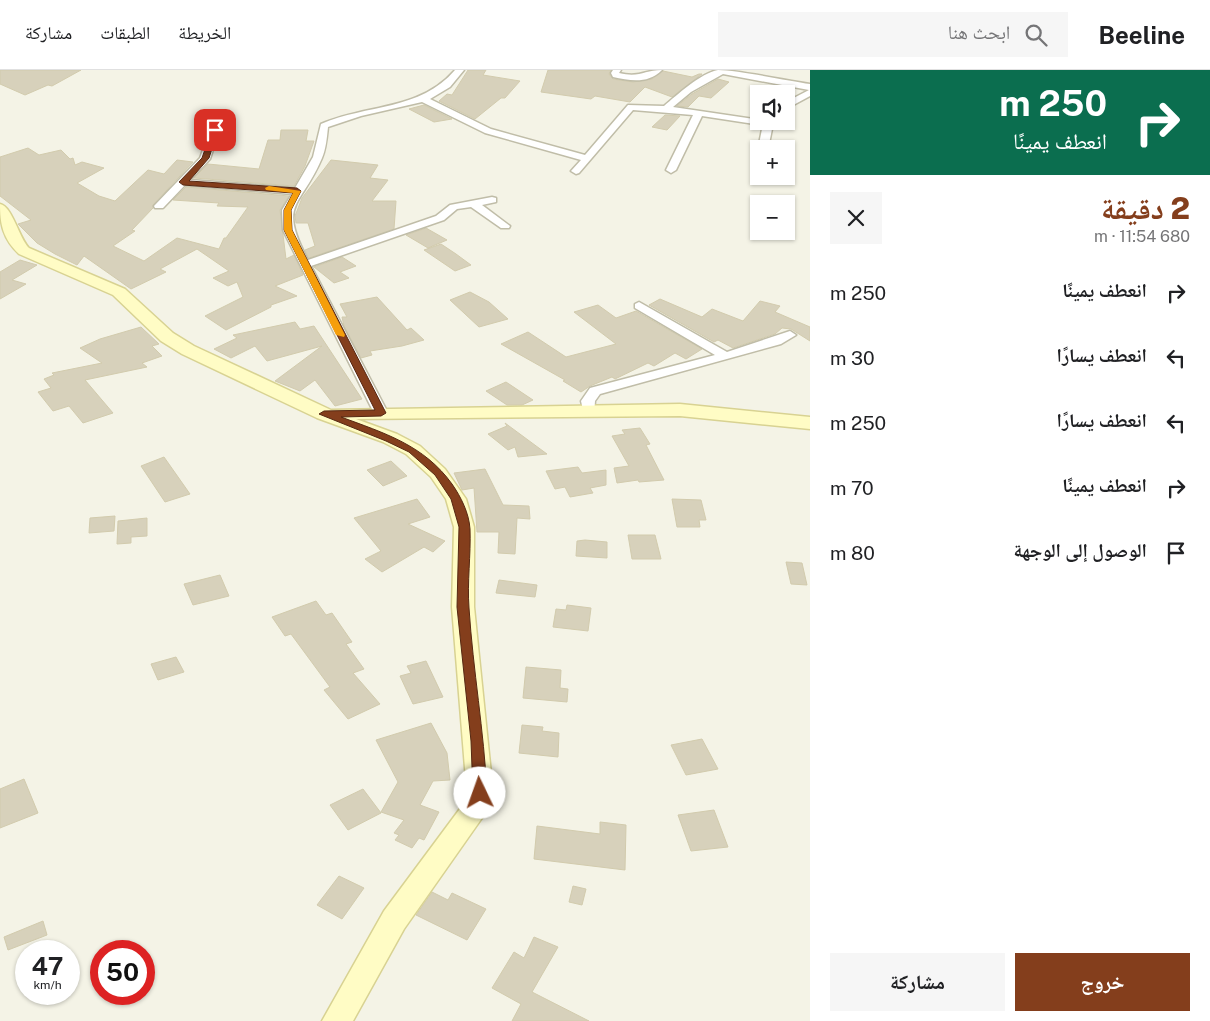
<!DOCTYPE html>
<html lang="ar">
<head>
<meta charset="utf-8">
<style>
	:root { --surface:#fff; --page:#f6f6f6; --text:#202124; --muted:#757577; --line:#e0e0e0; --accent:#843e1c }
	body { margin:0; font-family:"Public Sans","Noto Naskh Arabic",sans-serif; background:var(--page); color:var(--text); direction:rtl; height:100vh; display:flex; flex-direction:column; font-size:19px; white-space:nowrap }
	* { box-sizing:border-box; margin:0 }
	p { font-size:16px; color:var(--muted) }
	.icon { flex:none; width:28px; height:28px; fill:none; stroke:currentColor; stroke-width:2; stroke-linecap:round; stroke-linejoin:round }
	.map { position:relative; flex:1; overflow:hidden; direction:ltr }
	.side { display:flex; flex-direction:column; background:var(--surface); width:400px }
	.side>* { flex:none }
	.hud { background:#0b6e4f; color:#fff; overflow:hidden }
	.controls { position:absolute; left:750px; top:15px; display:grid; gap:10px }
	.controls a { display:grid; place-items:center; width:45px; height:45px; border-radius:0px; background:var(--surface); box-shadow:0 1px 4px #0004; font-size:25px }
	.speed { position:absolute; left:15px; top:870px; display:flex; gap:10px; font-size:25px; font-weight:700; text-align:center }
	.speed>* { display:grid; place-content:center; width:65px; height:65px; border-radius:50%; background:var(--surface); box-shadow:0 1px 4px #0004; line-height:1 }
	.speed small { font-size:12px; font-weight:400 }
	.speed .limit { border:8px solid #d22; background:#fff; color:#111 }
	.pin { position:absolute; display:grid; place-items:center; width:42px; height:42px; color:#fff; margin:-21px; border-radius:10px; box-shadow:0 2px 8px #0006 }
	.me { position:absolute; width:55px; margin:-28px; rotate:357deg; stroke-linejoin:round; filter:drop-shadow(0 0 4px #0008) }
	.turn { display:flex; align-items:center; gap:18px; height:105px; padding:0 20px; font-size:22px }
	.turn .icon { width:65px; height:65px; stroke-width:2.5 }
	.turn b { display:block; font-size:35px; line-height:42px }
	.round { display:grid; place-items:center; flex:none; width:52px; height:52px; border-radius:0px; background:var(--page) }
	.overview { display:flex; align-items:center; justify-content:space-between; height:85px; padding:0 20px }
	h1 { font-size:30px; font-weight:800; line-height:38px; color:var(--accent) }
	.action { display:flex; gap:10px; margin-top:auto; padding:10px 20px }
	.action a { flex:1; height:58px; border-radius:0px; background:var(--accent); color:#fff; font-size:20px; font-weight:800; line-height:58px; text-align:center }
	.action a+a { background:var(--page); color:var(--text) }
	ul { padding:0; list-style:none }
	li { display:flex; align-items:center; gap:15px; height:65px; padding:0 20px }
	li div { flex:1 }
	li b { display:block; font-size:19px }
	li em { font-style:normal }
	header { display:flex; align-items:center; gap:30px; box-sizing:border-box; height:70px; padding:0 25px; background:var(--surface); border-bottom:1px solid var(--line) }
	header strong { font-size:24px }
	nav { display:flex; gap:28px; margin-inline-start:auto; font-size:18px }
	.search { width:350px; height:45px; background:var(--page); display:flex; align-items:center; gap:12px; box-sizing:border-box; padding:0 18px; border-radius:0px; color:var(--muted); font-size:19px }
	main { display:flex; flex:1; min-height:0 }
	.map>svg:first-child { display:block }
	.building { fill:#d7d1bb; stroke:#d2cbad }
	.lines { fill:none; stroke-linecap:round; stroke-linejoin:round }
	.street-casing { stroke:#c0bda8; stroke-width:3 }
	.secondary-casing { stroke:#d8d292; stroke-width:3 }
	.street { fill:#fff; fill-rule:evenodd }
	.secondary { fill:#fffcc5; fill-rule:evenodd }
	.route { fill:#843e1c; stroke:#562812 }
	.slow { fill:#f59e0b }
</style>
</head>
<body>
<header>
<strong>Beeline</strong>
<div class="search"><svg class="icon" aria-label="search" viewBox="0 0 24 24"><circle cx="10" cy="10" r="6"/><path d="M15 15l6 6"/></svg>ابحث هنا</div>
<nav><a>الخريطة</a><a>الطبقات</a><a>مشاركة</a></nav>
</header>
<main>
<section class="side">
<div class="hud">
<div class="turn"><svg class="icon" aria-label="right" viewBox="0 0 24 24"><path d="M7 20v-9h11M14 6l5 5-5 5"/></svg><div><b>250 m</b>انعطف يمينًا</div></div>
</div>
<div class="overview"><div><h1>2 دقيقة</h1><p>680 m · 11:54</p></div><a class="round"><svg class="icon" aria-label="close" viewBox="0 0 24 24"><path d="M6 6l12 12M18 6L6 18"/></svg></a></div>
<ul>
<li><svg class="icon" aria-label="right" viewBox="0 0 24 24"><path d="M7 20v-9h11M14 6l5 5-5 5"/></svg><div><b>انعطف يمينًا</b></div><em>250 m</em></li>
<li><svg class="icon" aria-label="left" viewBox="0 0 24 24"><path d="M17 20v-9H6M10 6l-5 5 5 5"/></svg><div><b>انعطف يسارًا</b></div><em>30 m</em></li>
<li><svg class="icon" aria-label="left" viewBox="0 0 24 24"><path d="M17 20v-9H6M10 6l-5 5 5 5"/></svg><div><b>انعطف يسارًا</b></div><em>250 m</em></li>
<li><svg class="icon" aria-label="right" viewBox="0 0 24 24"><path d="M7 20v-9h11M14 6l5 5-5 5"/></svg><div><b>انعطف يمينًا</b></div><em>70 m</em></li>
<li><svg class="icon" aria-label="arrive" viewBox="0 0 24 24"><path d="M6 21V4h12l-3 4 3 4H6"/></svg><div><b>الوصول إلى الوجهة</b></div><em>80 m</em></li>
</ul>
<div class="action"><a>خروج</a><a>مشاركة</a></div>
</section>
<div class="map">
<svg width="810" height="951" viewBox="0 0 810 951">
	<rect width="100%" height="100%" fill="#f4f3e6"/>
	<path class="building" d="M0,0H81L52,16L48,15L25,25L0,14Z
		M468,0H486L483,5L520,11L505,28H501L475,49L439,31L447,24L452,25Z
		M548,0H611L609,4L613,9L633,12L652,9L663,1L692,7L699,4H702L672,27L645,17L630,32L595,26L591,29L541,22Z
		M718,9L729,12L711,28L699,26L688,37L677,36L692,24Z
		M424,35L452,49L434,52L409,39Z
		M665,45L680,46L667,60L652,57Z
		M281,60H308L306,71H314L305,96L294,116L194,108L208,94L259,99L268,70H280Z
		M28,78L39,85L61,80L70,89L73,88L75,95L82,92L104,98L77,113L99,126L115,131L148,100L164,104L177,90L193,92L153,135V138L132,160L135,161L113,176L144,191L177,168L219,179L224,168H226L248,137L217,136L219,133L173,130L186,117L289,126L280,140L286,189L294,185L303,205L275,216L297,226L271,235V237L226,260L205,246L243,227L237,212L228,216L213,208L229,201L197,179L160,199L166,202L131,219L84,186L77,195L55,184L37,173L18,154L31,150L0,126V87Z
		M331,90L378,95L370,108L388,110L372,131H396L394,159L309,188L305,180L315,176L308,153H296L295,146L302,128Z
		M426,158L447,170L428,178L406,165Z
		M441,174L456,184L471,195L455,201L424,180Z
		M342,187L356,196L340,202L349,208L334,213L314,197Z
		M20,190L37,195L12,210L26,214L0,229V202Z
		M470,222L489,232L508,249L479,257L450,230Z
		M377,227L407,260L411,258L424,270L402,276L370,281L372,285L361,288L344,256L342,247H347L340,234Z
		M660,229L702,247L712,239L743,251L760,231L780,236L775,242L810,257V271L791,259L782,258L775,264L733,278L718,270L714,272L649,235Z
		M598,235L616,248L636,241L702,279L686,289L675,283L654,296L648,293L615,309L612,307L590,316L581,322L563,311L565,310L501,274L528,262L566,287L616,274L574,242Z
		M295,252L300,259L314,256L362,329L335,336L315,310L300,321L275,311L322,276L267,291L255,276L231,288L214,279L237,268L233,265Z
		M141,257L159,274L152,276L162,286L142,293L147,297L85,310L113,343L83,353L69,336L53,341L38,322L51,318L44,309L54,305L52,303L102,293L80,278L100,269Z
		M506,312L533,330L522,335H507L486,321Z
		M505,353L547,384L518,387L515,377L508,380L488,364L507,356Z
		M640,358L650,374L646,375L664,410L639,412L638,410L617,413L614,398L629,396L612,366L625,364L622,360Z
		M164,387L190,424L165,432L141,396Z
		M391,391L407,406L383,416L367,400Z
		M578,397L582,403L606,400V415L590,418L593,423L570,427L565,417L555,419L546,401Z
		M485,399L503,435L529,436L530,449L517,448L515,484L498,483L499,462H477L474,418L462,420L454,403Z
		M417,429L430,447L408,454L445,471L433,482L424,477L382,502L365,489L381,481L354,448Z
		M672,429L701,430L706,450H699L700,457H677Z
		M115,446L114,461L89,463L90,448Z
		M147,448V466L131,467V473L117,474L118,451Z
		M628,465H655L661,489H632Z
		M585,470L607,472V488L576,486L577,471Z
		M786,492L802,493L807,515L791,514Z
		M220,505L229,526L193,535L184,514Z
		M499,510L537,515L535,527L496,523Z
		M316,531L326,545L332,543L352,572L346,574L364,599L353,603L380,634L348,649L324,620L330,617L291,564L285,566L272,547Z
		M567,535L591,538L588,561L553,557L556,539L566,540Z
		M176,587L184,602L158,610L151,594Z
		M426,591L443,627L413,634L400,606L411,603L407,596Z
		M526,597L561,600L560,618L568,619L567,632L523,628Z
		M431,653L447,683L450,710L433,711L420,735L439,742L424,770L419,768L412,778L395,770L399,765L394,763L404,750L381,742L398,712L376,670Z
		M522,655L543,657L542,661L559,663L558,687L519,683Z
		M702,669L718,699L686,705L671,675Z
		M24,709L38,743L0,758V719Z
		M363,719L381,743L348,760L330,735Z
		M714,740L728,777L691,781L678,745Z
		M600,752L626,755L625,800L534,789L537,756L600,764Z
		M339,806L364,818L342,849L317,835Z
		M573,816L586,819L582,835L569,832Z
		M432,822L448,830L452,823L486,839L467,870L416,845Z
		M43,851L47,865L8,880L4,867Z
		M534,867L558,877L532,922L589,951H512L521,934L492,918L514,882L524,888Z"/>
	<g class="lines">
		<defs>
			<path id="street" d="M455,0H464L450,17L430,29L491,59L585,85L628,35L664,36C677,25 701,3 718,0C737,0 789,11 810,14V26L786,39V32L809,20L723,4L691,22L673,37L768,51L772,59L768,79H758L762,59L761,55L702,46L676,100L671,103L666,100L693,45L633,40L579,103L576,104L571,101L581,90L485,63L422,32L361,46L328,57C327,67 326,79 322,88C301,138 277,132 308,190L436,146L450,135L492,127L496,128V132L482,135L510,156L509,158H501L471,137L457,139L444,150L311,196L388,343L381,347L374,343L283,160L282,140L292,124L185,115L163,138H155L154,136L200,88L215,47L223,49L210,89L190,110L295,118L313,87L321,54C367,34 420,41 455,0Z
				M613,0H621L619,3C640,8 644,0 662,0C648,14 631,11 613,7L611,3Z
				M639,232L727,282L790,261L796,265L781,274L600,324L595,331L594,344H584L581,331L590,318L715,285L635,238V234Z"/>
			<path id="secondary" d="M0,134C12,136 19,168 29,178L125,219L173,263L194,276L331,340L680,334L810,347V359L680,346L356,349L397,364L420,376L445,399L466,429L474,457V537L493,723L482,748L404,859L353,951H322L384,841L462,736L467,723L452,537L454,457L446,429L431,407L406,384L383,372L317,348L182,284L161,271L113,225L19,184C3,169 0,154 0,134Z"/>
		</defs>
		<use href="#street" class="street-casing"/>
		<use href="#secondary" class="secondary-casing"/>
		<use href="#street" class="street"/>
		<use href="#secondary" class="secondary"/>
	</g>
	<path class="route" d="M212,59L218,60L209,88L189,111L297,118L301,121L291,140L292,160L386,343L381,346L341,347C384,363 424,375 452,414C461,427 469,443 470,459C471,485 467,512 469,538C473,600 484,661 487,723L485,727H475L473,723L471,671L457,537L459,457L451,429L435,405L409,382L386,371L319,344L324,341L375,340L284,160V140L293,123L183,115L179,112L202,88Z"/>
	<path class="slow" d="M269,116L301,121L291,140L292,160L345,265L344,267L336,265L284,160V140L293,123L266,120L265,118Z"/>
</svg>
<div class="controls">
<a><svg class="icon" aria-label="sound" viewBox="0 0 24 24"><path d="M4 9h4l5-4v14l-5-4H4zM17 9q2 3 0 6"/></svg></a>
<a>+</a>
<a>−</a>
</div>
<div class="speed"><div>47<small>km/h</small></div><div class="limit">50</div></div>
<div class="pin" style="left:215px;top:60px;background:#d93025"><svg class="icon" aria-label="arrive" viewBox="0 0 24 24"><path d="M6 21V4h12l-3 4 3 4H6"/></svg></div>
<svg class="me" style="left:480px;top:723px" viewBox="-20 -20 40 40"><circle r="19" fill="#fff"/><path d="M0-13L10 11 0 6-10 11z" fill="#843e1c"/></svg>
</div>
</main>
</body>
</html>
